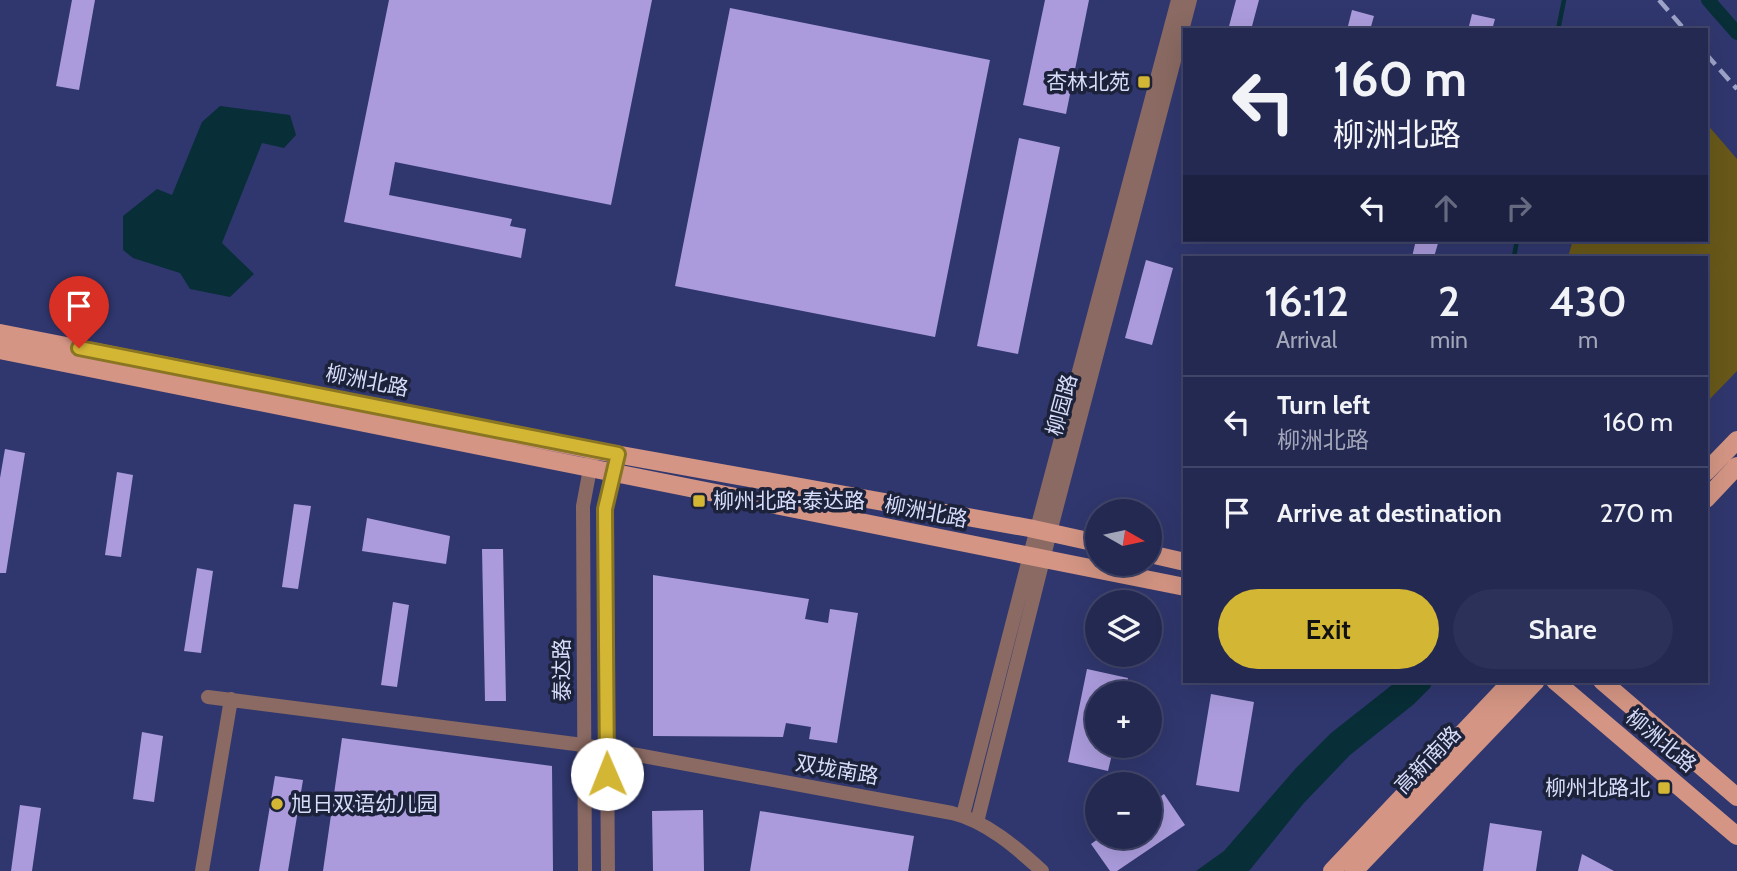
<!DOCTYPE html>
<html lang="en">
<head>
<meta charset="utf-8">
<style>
	:root { --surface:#242952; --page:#2c3159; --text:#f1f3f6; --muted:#a3a6b8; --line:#414569; --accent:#d4b635 }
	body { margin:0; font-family:Cabin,"Noto Sans SC",sans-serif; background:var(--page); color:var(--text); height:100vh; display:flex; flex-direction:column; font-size:26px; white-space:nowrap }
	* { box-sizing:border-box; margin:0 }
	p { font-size:23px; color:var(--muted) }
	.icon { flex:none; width:38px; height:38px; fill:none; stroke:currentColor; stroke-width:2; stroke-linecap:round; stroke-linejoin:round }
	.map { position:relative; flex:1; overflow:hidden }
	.sheet { position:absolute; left:1183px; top:256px; width:525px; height:427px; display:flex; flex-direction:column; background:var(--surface); border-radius:0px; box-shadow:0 7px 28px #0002,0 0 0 2px var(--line) }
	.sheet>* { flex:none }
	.guide { position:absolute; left:1183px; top:28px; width:525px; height:214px; border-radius:0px; box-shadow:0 7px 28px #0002,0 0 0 2px var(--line); background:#242952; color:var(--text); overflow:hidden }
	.needle { width:46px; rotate:99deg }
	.buttons { position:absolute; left:1085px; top:499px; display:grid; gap:14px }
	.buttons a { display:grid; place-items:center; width:77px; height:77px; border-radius:50%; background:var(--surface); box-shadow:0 7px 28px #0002,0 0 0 2px var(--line); font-size:35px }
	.pin { position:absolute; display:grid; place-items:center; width:60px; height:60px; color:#fff; margin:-72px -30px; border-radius:50% 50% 50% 0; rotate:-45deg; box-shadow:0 0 7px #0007 }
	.pin .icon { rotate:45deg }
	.me { position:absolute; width:77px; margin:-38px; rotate:359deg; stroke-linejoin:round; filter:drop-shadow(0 0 5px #0008) }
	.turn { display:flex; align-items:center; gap:24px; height:147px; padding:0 35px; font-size:32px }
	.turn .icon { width:91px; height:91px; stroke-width:2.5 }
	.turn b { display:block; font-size:49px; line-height:60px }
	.lanes { display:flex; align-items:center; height:66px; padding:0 35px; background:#0003; justify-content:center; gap:35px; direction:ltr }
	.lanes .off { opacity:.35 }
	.eta { display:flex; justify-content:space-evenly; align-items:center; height:119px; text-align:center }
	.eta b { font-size:42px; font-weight:600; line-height:49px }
	.button { display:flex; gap:14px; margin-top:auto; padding:14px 35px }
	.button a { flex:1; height:80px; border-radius:42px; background:var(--accent); color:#111; font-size:28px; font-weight:600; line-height:80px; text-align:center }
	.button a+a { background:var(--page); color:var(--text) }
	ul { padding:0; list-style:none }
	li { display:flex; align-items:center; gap:21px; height:91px; padding:0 35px; border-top:2px solid var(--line) }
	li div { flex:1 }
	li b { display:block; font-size:26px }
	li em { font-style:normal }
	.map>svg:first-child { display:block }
	.green { fill:#685819 }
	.water { fill:#082e37 }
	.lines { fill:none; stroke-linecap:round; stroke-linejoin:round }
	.stream { stroke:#082e37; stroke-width:4.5 }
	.canal { stroke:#082e37; stroke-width:14 }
	.building { fill:#ab9bdd }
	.minor { stroke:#8a6a62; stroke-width:14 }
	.major { stroke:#d49584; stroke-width:18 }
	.rail { stroke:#9ea4c9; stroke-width:4.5; stroke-dasharray:14 7; stroke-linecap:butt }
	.route-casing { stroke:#8a7622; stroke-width:18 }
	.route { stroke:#d4b635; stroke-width:12 }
	.poi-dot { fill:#d4b635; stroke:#1d223b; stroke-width:2.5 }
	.labels { text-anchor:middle; stroke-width:7; stroke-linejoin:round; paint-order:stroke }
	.poi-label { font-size:21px; fill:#d7ddf9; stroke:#1d223b; text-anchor:end }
	.street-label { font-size:21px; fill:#d7ddf9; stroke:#1d223b }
</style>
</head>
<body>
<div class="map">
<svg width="1737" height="871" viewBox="0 0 1737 871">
	<rect width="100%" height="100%" fill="#30376e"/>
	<path class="green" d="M1706,123L1737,159V371L1706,403V257H1568L1573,240H1706Z"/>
	<path class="water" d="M220,106L290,115L296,135L284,148L262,143L222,243L254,274L230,297L190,289L180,273L133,258L123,250V216L157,189L172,195L202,122Z
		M1397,681H1433L1430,688L1414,704L1350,755L1303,804L1249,871H1196L1224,851L1296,768L1331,733Z"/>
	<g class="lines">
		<path class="stream" d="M1558,30L1564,0
			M1514,257L1517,240"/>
		<path class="canal" d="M1708,0L1737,33"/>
	</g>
	<path class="building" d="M72,0H95L79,90L56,86Z
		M389,0H652L611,205L395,162L389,195L512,219L510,226L526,229L521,258L344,222Z
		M1045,0H1089L1066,114L1023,105Z
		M1236,0H1259L1251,30H1228Z
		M730,8L990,60L935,337L675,286Z
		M1352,10L1374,16L1370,30H1347Z
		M1472,14L1495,19L1492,30H1468Z
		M1019,138L1060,147L1018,354L977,346Z
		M1416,240H1439L1434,257H1412Z
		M1146,260L1173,268L1152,345L1125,338Z
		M5,449L25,453L6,573H0V478Z
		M117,472L133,475L121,557L105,555Z
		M294,504L311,506L298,589L282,587Z
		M367,518L450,536L446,564L362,551Z
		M482,549H503L506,701H485Z
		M197,568L213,571L201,653L184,651Z
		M653,575L809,599L805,619L828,623L830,609L858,613L837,743L809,739L811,727L786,723L783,737L653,736Z
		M393,602L409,605L397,687L381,685Z
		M1087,669L1128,678L1125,693H1097V746H1114L1108,771L1068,762Z
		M1211,694L1254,702L1239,792L1196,785Z
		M142,732L163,736L154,802L133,799Z
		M342,738L552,766L553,871H323Z
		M275,776L303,780L288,871H259Z
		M1164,794L1185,825L1117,871H1110L1091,844L1102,836H1150V804Z
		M20,805L41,808L32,871H11Z
		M703,810L704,871H653L652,811Z
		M760,811L914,836L908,871H750Z
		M1490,823L1542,831L1536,871H1483Z
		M1582,854L1614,871H1578Z"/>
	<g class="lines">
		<path class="minor" d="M208,697L583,745L952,813C986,821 1017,848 1042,871
			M963,815L1030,555L1178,0
			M977,822L1050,532L1190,0
			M202,871L231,699
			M585,871L583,506L592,458
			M608,871L605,509L617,463"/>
		<path class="major" d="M0,333L593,450L1029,528L1097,543
			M0,350L1185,587
			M1706,472L1737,440
			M1706,499L1737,466
			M1150,554L1185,562
			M1555,681L1737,836
			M1602,681L1737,797
			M1332,871L1512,681
			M1354,871L1536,681"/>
		<path class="rail" d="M1659,0L1685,30
			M1706,54L1737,89"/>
	</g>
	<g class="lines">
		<defs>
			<path id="route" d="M79,348L618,454L605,509L607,774"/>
		</defs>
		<use href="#route" class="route-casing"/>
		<use href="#route" class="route"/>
	</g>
	<g class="poi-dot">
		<rect x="1137" y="75" width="14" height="14" rx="3.5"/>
		<rect x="692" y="494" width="14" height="14" rx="3.5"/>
		<rect x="1657" y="781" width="14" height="14" rx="3.5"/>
		<circle cx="277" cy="804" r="7"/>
	</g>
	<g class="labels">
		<g class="poi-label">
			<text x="1130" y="89">杏林北苑</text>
			<text x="713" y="508" text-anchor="start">柳州北路·泰达路</text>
			<text x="1650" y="795">柳州北路北</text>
			<text x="291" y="811" text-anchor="start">旭日双语幼儿园</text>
		</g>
		<g class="street-label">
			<text transform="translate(367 381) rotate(11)" y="7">柳洲北路</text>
			<text transform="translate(1062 405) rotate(-75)" y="7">柳园路</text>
			<text transform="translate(926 512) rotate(11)" y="7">柳洲北路</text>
			<text transform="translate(562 670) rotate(-90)" y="7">泰达路</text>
			<text transform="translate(1661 741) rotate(40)" y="7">柳洲北路</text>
			<text transform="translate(1428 760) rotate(-46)" y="7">高新南路</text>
			<text transform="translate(837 770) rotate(10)" y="7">双垅南路</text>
		</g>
	</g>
</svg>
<div class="buttons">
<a><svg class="needle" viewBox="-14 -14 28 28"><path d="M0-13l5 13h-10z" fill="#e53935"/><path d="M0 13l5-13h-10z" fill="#a3a6b8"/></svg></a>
<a><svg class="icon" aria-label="layers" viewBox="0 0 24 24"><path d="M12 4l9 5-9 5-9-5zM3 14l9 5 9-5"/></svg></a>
<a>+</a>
<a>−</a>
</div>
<div class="pin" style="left:79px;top:348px;background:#d93025"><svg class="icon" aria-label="arrive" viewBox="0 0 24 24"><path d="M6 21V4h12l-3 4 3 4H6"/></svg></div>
<svg class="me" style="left:607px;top:774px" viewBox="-20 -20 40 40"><circle r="19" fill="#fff"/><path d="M0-13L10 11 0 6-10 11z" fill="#d4b635"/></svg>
<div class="guide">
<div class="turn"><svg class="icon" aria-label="left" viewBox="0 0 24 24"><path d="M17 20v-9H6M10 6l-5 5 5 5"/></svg><div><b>160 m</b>柳洲北路</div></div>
<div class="lanes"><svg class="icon" aria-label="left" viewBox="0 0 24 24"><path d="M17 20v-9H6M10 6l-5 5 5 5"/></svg><svg class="icon off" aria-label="ahead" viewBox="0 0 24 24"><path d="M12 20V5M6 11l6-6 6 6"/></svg><svg class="icon off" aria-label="right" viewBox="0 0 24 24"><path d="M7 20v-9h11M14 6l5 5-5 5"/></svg></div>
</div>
<section class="sheet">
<div class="eta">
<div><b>16:12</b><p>Arrival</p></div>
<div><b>2</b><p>min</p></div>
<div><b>430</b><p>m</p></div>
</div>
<ul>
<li><svg class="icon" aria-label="left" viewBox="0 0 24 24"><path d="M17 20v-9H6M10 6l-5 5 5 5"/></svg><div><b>Turn left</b><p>柳洲北路</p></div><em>160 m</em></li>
<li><svg class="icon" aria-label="arrive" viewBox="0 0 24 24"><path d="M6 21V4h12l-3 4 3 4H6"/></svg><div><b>Arrive at destination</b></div><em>270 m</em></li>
</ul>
<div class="button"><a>Exit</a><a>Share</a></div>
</section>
</div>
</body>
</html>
